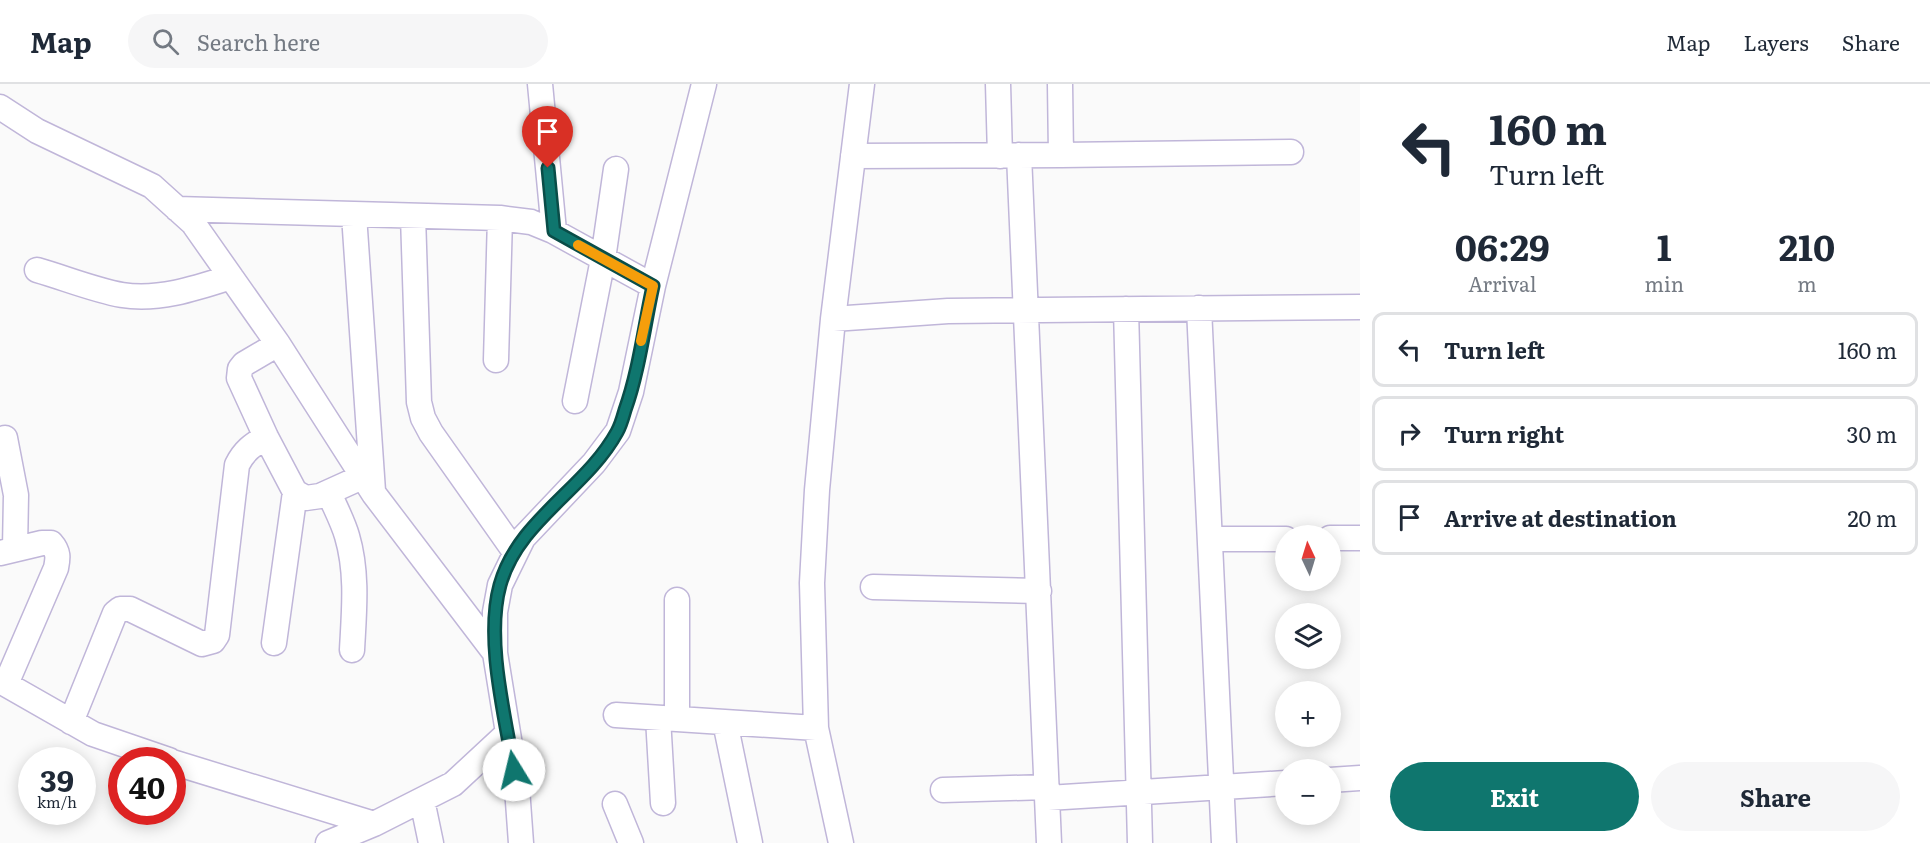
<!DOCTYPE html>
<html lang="en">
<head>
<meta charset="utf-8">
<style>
	:root { --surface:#fff; --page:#f6f6f7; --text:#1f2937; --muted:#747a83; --line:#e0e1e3; --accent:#0f766e }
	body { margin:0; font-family:Literata,serif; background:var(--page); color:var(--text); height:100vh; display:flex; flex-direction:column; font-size:22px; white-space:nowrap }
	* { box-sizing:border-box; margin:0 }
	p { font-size:20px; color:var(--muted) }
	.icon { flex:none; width:33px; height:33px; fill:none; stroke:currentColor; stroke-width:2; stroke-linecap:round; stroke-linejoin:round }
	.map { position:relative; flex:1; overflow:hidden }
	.panel { display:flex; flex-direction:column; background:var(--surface); width:570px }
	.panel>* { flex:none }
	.hud { background:#fff; color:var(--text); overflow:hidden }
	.needle { width:39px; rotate:356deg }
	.fabs { position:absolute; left:1275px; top:441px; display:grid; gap:12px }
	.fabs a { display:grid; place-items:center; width:66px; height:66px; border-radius:50%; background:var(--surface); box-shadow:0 3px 15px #0003; font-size:30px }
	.speed { position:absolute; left:18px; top:663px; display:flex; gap:12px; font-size:30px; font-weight:700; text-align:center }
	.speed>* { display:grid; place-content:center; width:78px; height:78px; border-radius:50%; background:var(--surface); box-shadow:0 3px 15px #0003; line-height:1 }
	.speed small { font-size:15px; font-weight:400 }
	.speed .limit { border:9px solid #d22; background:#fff; color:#111 }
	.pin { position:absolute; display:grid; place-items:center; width:51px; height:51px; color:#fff; margin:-62px -26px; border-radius:50% 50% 50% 0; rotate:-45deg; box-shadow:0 0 6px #0007 }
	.pin .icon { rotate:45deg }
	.me { position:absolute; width:66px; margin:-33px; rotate:351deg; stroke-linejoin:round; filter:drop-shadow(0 0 4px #0008) }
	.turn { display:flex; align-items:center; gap:21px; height:126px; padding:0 30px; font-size:27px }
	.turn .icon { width:78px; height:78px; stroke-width:2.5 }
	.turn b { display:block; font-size:42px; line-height:51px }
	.eta { display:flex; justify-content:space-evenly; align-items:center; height:102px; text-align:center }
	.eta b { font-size:36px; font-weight:700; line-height:42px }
	.cta { display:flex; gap:12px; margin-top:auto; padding:12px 30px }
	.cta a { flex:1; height:69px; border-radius:36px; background:var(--accent); color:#fff; font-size:24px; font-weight:700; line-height:69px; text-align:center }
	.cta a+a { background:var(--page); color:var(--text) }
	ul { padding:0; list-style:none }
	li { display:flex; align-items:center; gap:18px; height:75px; margin:0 12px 9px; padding:0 18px; border:3px solid var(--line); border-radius:12px }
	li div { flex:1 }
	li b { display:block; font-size:22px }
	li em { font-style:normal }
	header { display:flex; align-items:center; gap:36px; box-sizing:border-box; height:84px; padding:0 30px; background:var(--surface); border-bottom:2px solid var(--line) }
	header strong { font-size:28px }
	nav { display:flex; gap:33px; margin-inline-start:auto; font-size:21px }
	.search { width:420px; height:54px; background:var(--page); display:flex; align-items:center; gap:15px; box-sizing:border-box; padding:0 21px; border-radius:33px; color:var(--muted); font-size:22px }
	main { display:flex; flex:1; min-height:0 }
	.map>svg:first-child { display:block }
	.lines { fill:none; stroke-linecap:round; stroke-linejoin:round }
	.minor-casing { stroke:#c0b6d9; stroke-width:27 }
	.minor { stroke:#fff; stroke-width:24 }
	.route-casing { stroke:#0a4d48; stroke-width:15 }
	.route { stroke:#0f766e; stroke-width:10 }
	.slow { stroke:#f59e0b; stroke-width:10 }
</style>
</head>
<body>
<header>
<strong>Map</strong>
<div class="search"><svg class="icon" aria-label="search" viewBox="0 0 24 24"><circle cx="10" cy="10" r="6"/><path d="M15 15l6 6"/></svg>Search here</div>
<nav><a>Map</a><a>Layers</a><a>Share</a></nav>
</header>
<main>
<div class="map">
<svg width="1360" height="759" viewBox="0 0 1360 759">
	<rect width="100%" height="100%" fill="#fafafa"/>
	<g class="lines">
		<defs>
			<path id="minor" d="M540,0L554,147
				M998,0L1000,72
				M1060,0L1061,71
				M0,23L37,47L152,102L193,139L278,260L374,410L495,569
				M1019,71L1049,759
				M853,72L1061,71L1291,68
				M177,125L500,134L531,138L553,147L653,202
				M354,131L373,407
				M413,132L419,318L423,334L431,349L515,468
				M37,186C65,194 94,206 122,211C159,217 197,204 231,193
				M1199,224L1224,759
				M1126,225L1140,759
				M833,235L948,227L1360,223
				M278,260L244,280L240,285L239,294L266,353L295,408L306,414L320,412L362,393
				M496,276L500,134
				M575,317L603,175L616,85
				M5,354L16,411L15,465
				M329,409C335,423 343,438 347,452C358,489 354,528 352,566
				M1330,454H1360
				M1210,455H1286
				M0,469L42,459H51C59,468 58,474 56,484L6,600
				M873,503L1039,507
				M677,516V635
				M274,559L295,408
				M0,597L93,650L169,676
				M616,631L816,644
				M658,634L663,719
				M71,638L115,529L120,525H130L202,560L213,557L217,551L237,381C244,367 252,361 266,353
				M725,638L750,759
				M172,678L374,740
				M1330,696L1360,694
				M943,706L1047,703
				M1048,714L1286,699
				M422,716L431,759
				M615,720L631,759
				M328,759L374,740L453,700L508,649
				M521,759L517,704L495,569V528L500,501L523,454L594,379L618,347L631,308L653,202L704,0
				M841,759L816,644L812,499L817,406L833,235L862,0"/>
		</defs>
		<use href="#minor" class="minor-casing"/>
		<use href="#minor" class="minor"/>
	</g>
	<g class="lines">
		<defs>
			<path id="route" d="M514,686C505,632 485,555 500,501C518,436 586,405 617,348C621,341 623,333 625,326C639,287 644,243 653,202L554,147L548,84"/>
		</defs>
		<use href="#route" class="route-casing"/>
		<use href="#route" class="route"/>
		<path class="slow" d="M578,161L653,202L641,257"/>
	</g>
</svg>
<div class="fabs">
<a><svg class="needle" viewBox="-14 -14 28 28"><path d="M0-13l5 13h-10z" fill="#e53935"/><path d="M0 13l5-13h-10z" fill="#747a83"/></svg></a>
<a><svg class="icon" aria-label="layers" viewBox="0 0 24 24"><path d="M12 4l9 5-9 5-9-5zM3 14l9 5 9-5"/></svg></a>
<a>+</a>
<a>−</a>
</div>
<div class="speed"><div>39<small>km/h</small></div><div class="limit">40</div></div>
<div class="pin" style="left:548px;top:84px;background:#d93025"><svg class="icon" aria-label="arrive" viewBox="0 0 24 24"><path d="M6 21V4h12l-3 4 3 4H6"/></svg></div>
<svg class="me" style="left:514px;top:686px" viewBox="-20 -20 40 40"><circle r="19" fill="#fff"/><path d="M0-13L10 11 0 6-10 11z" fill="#0f766e"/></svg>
</div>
<section class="panel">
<div class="hud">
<div class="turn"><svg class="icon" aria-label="left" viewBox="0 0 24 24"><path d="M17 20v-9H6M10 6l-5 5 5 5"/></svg><div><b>160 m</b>Turn left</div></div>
</div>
<div class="eta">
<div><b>06:29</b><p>Arrival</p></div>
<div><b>1</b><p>min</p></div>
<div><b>210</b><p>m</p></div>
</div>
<ul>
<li><svg class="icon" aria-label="left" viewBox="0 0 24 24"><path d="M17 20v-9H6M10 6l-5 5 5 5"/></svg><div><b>Turn left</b></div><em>160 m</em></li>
<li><svg class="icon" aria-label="right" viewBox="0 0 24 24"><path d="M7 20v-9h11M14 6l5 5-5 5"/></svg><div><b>Turn right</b></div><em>30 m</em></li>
<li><svg class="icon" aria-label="arrive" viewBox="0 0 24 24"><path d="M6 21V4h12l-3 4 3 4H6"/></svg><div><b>Arrive at destination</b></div><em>20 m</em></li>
</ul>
<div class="cta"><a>Exit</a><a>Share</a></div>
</section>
</main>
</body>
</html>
